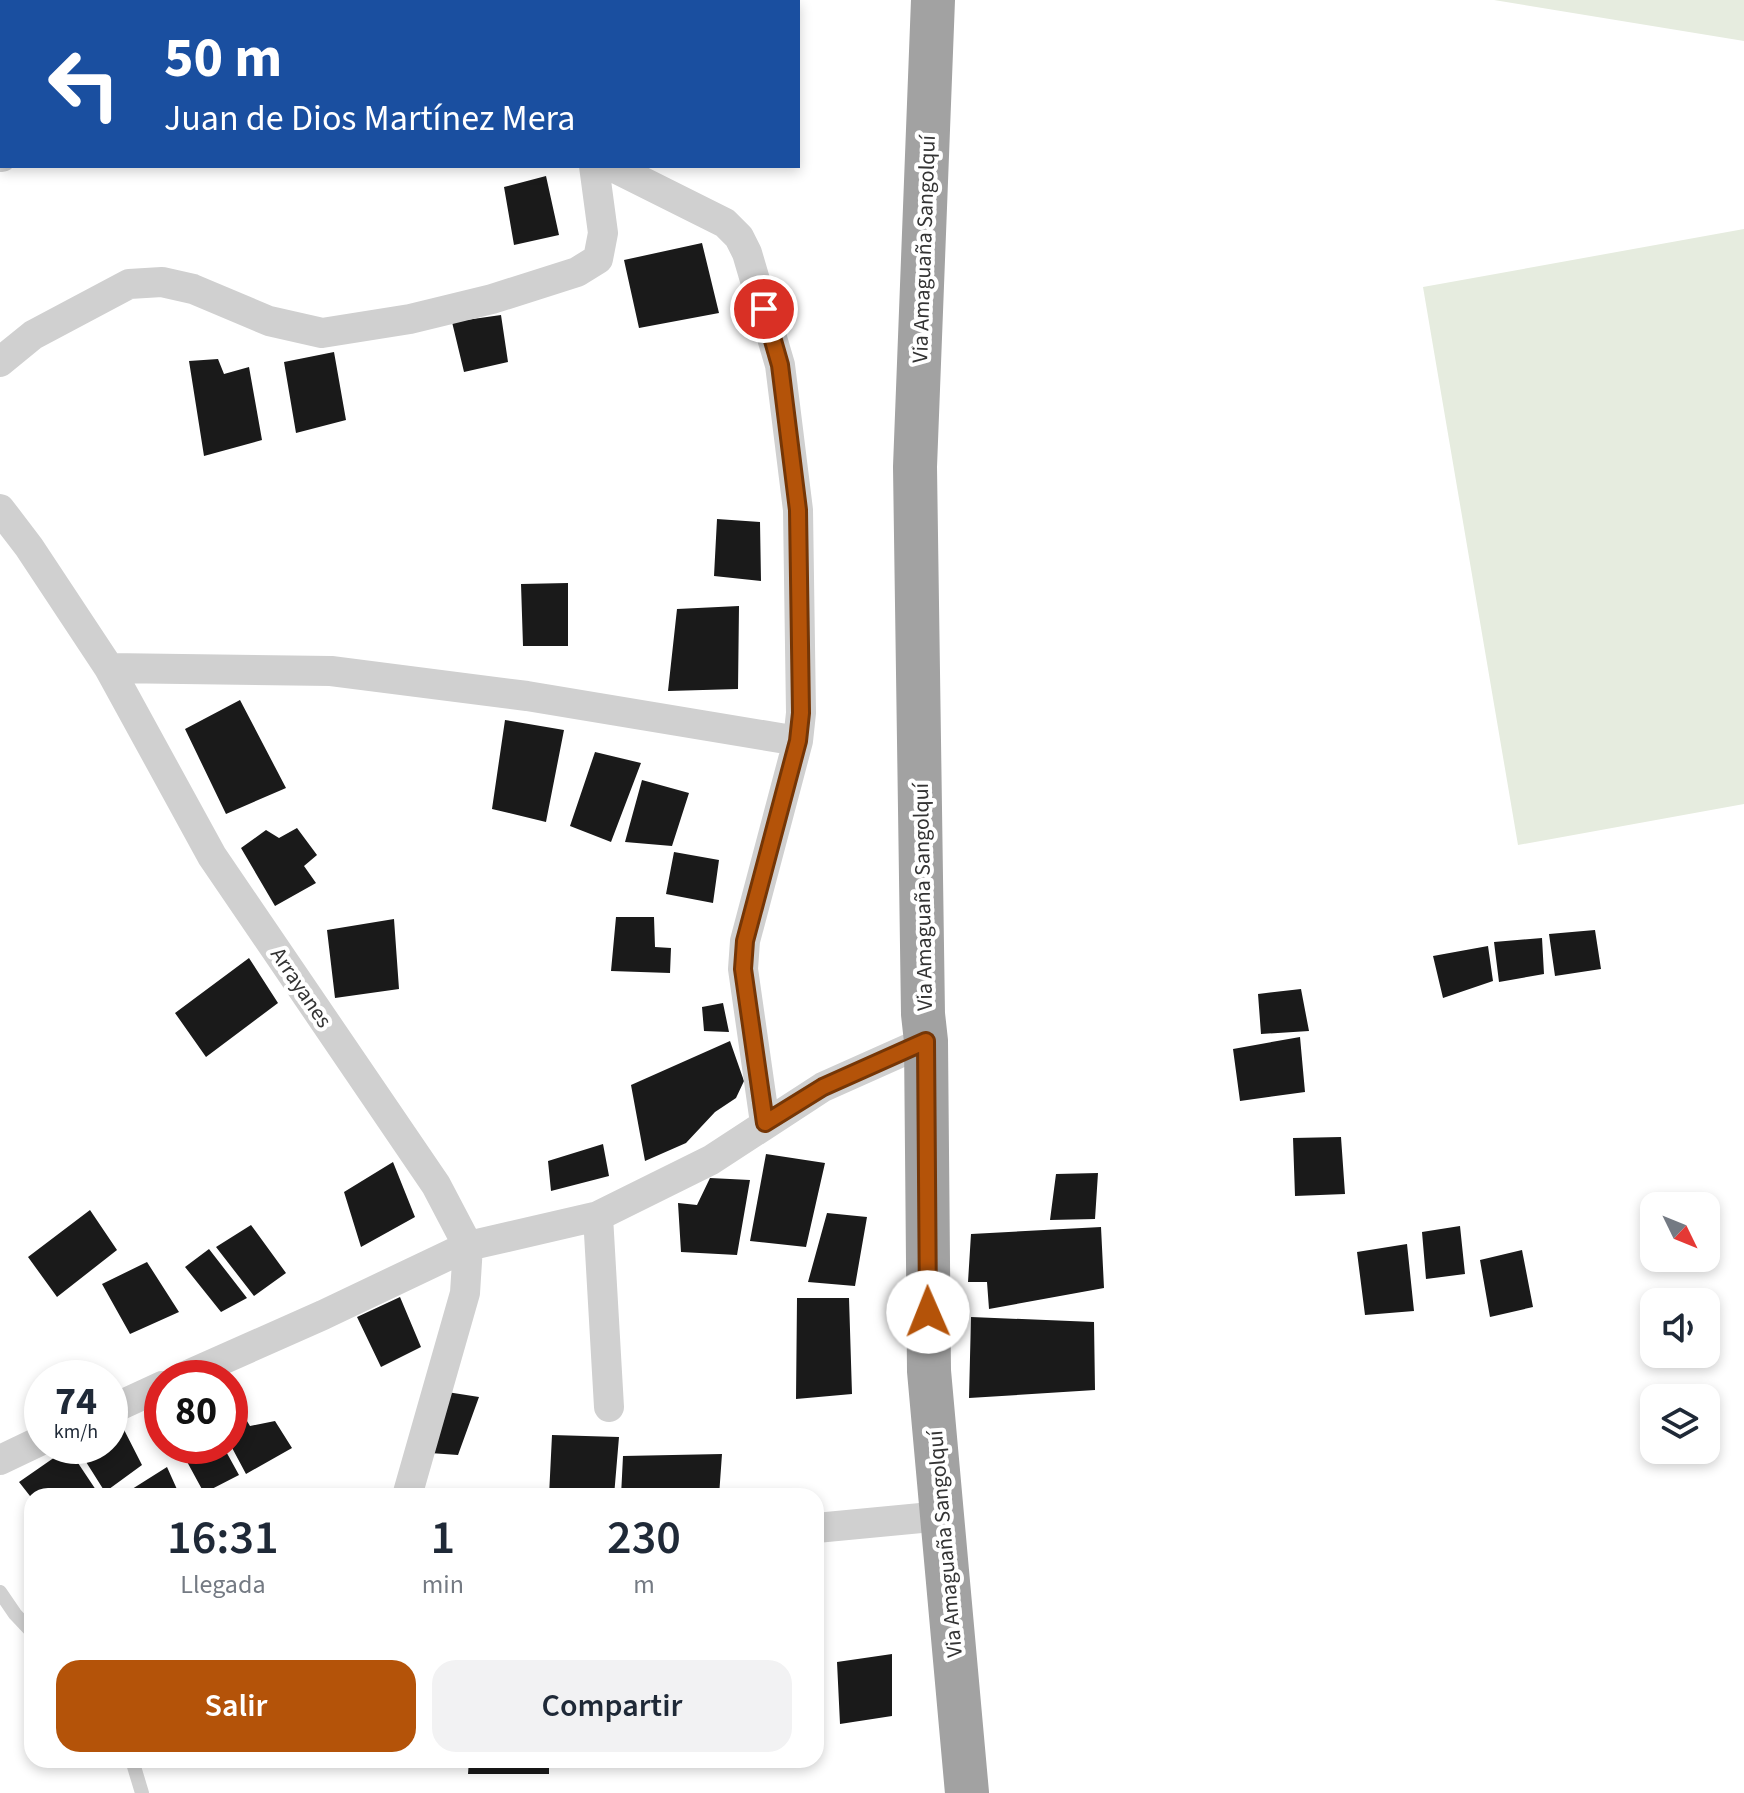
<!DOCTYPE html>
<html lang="es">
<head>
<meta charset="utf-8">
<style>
	:root { --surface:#fff; --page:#f2f2f3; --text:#1f2937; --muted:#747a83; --accent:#b45309 }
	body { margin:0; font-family:"Source Sans 3",sans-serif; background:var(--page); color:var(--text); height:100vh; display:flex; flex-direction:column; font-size:30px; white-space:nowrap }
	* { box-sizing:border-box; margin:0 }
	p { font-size:26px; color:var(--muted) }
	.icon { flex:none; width:44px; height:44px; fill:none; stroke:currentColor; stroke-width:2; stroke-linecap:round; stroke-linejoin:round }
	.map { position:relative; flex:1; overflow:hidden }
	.side { position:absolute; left:24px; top:1488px; width:800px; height:280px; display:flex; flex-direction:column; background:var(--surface); border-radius:24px; box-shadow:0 4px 12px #0003 }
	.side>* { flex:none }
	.guide { position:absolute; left:0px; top:0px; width:800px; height:168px; box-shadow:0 4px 12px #0003; background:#1a4fa0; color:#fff; overflow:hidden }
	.needle { width:52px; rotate:133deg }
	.controls { position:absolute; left:1640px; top:1192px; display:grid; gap:16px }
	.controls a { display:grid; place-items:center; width:80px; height:80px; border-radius:16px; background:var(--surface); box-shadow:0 4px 12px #0003; font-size:40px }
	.speed { position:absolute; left:24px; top:1360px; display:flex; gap:16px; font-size:40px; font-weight:700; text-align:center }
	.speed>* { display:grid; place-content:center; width:104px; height:104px; border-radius:50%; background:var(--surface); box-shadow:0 4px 12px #0003; line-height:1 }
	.speed small { font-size:20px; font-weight:400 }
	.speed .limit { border:12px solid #d22; background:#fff; color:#111 }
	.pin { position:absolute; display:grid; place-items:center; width:68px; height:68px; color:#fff; margin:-34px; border:4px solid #fff; border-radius:50%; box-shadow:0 2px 8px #0007 }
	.me { position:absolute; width:88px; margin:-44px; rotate:359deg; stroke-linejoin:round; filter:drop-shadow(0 0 6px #0008) }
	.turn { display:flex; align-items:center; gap:28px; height:168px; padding:0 32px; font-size:36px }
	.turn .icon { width:104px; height:104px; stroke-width:2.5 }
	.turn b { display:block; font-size:56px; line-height:68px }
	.eta { display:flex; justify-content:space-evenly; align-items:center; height:136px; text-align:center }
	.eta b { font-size:48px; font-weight:600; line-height:56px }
	.button { display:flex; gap:16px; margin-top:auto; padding:16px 32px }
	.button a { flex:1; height:92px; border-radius:24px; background:var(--accent); color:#fff; font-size:32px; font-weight:600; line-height:92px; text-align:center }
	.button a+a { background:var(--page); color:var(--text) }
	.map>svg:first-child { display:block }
	.green { fill:#e6ecdf }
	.building { fill:#1a1a1a }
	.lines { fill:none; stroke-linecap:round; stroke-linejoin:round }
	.service { stroke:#d0d0d0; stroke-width:14 }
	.minor { stroke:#d0d0d0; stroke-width:30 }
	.trunk { stroke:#a2a2a2; stroke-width:44 }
	.route-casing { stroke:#753606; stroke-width:20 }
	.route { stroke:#b45309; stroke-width:14 }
	.labels { text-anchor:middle; stroke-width:8; stroke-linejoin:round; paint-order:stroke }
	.street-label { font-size:22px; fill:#333; stroke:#fff }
</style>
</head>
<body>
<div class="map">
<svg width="1744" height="1793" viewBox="0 0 1744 1793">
	<rect width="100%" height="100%" fill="#fff"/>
	<path class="green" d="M1494,0H1744V41Z
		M1744,229V804L1518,845L1423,287Z"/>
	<path class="building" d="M546,176L559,235L514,245L504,187Z
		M702,243L719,313L639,328L624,260Z
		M501,315L508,362L464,372L452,322Z
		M334,352L346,420L296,433L284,362Z
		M218,359L224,374L249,367L262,440L204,456L189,361Z
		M717,519L760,522L761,581L714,576Z
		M568,583V646H523L521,584Z
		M739,606L738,689L668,691L677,609Z
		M240,700L286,788L226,814L185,729Z
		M505,720L564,730L546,822L492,809Z
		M595,752L641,763L611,842L570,826Z
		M642,780L689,793L672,846L625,842Z
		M297,828L317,855L304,866L316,883L275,906L241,848L266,830L279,838Z
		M674,852L719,860L713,903L666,894Z
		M616,917H654L655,947L671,948L670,973L611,971Z
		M394,919L399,989L335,998L327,930Z
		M1595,930L1601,969L1555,976L1549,934Z
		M1542,938L1544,974L1499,982L1494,942Z
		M1488,946L1493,981L1443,998L1433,956Z
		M249,958L278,1003L206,1057L175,1013Z
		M1301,989L1309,1031L1261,1034L1258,994Z
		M723,1003L729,1032L704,1031L702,1007Z
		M1300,1037L1305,1092L1240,1101L1233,1049Z
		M730,1041L744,1081L736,1098L715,1112L686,1143L645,1161L631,1085Z
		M1341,1137L1345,1194L1295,1196L1293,1138Z
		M603,1144L609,1176L551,1191L548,1161Z
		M766,1154L825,1163L806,1247L750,1241Z
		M393,1162L415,1217L361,1247L344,1192Z
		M1098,1173L1095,1219L1050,1220L1056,1174Z
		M710,1178L750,1180L737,1255L681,1252L678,1203L697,1205Z
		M90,1210L117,1250L57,1297L28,1257Z
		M827,1213L867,1217L855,1286L808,1282Z
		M251,1225L286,1273L254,1296L216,1247Z
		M1460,1226L1465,1274L1426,1279L1422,1232Z
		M1101,1227L1104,1288L989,1309L987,1282H968L971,1234Z
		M1407,1244L1414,1311L1365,1315L1357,1252Z
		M209,1249L247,1298L221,1312L185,1267Z
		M1522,1250L1533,1307L1490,1317L1480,1260Z
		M147,1262L179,1312L130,1334L102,1284Z
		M400,1297L421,1347L381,1367L357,1317Z
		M797,1298H849L852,1394L796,1399Z
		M971,1317L1094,1322L1095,1390L969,1398Z
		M447,1392L479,1397L458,1455L430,1453Z
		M230,1393L250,1426L275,1421L292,1448L246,1474L230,1444Z
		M117,1416L142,1465L105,1492L76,1446H110V1420Z
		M552,1435L619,1437L614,1496H549Z
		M214,1446H223L239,1475L204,1493L185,1458Z
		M68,1448L100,1496H30L19,1482Z
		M722,1454L719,1496H621L623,1456Z
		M167,1467L180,1496H121Z
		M816,1581H820L824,1646L816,1647Z
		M892,1654V1716L840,1724L837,1662Z
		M816,1659H819L823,1721L816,1722Z
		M469,1760H549V1774H468Z"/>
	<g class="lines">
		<path class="service" d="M0,1592L15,1614L32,1632
			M132,1760L142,1793"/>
		<path class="minor" d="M574,0V2
			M0,157H2
			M611,166L725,223L739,237L747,253L780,365L798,510L801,713L798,741L745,941L743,969L765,1123
			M0,362L33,335L129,284L162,282L193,289L269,321L322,333L410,319L492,299L577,272L598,259L603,233L594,166
			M0,509L29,547L109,668L212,856L436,1185L468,1246L465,1293L407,1496
			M109,668L331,671L527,696L798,741
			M598,1216L609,1407
			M181,1378L323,1315L468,1246L598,1216L711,1160L823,1087L926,1041
			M110,1410L162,1386
			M0,1460L42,1440
			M816,1528L942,1516"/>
		<path class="trunk" d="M933,0L915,467L923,1014L926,1041L929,1371L967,1793"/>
	</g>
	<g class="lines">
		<defs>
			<path id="route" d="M764,309L780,365L798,510L801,713L798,741L745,941L743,969L765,1123L823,1087L926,1041L928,1312"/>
		</defs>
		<use href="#route" class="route-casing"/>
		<use href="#route" class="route"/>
	</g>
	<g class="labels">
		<g class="street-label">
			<text transform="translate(923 249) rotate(-88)" y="8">Via Amaguaña Sangolquí</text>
			<text transform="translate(922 897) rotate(-91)" y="8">Via Amaguaña Sangolquí</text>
			<text transform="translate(302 987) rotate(56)" y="8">Arrayanes</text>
			<text transform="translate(944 1544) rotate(-95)" y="8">Via Amaguaña Sangolquí</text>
		</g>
	</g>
</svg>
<div class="controls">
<a><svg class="needle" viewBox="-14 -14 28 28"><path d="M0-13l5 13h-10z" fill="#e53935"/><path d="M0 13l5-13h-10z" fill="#747a83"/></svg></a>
<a><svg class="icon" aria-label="sound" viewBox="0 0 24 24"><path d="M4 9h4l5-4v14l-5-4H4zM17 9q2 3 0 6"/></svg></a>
<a><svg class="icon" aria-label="layers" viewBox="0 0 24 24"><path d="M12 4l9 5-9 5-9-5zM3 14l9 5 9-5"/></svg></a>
</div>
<div class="speed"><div>74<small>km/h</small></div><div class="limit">80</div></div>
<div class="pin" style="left:764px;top:309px;background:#d93025"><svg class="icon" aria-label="arrive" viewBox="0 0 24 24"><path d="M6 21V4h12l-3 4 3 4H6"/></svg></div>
<svg class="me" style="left:928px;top:1312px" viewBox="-20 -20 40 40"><circle r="19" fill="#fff"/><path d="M0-13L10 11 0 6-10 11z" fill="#b45309"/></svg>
<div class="guide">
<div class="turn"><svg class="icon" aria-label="left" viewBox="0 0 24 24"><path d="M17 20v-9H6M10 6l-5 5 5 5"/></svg><div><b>50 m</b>Juan de Dios Martínez Mera</div></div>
</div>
<section class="side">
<div class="eta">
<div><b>16:31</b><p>Llegada</p></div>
<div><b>1</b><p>min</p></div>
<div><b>230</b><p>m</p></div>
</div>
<div class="button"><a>Salir</a><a>Compartir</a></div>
</section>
</div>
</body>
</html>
